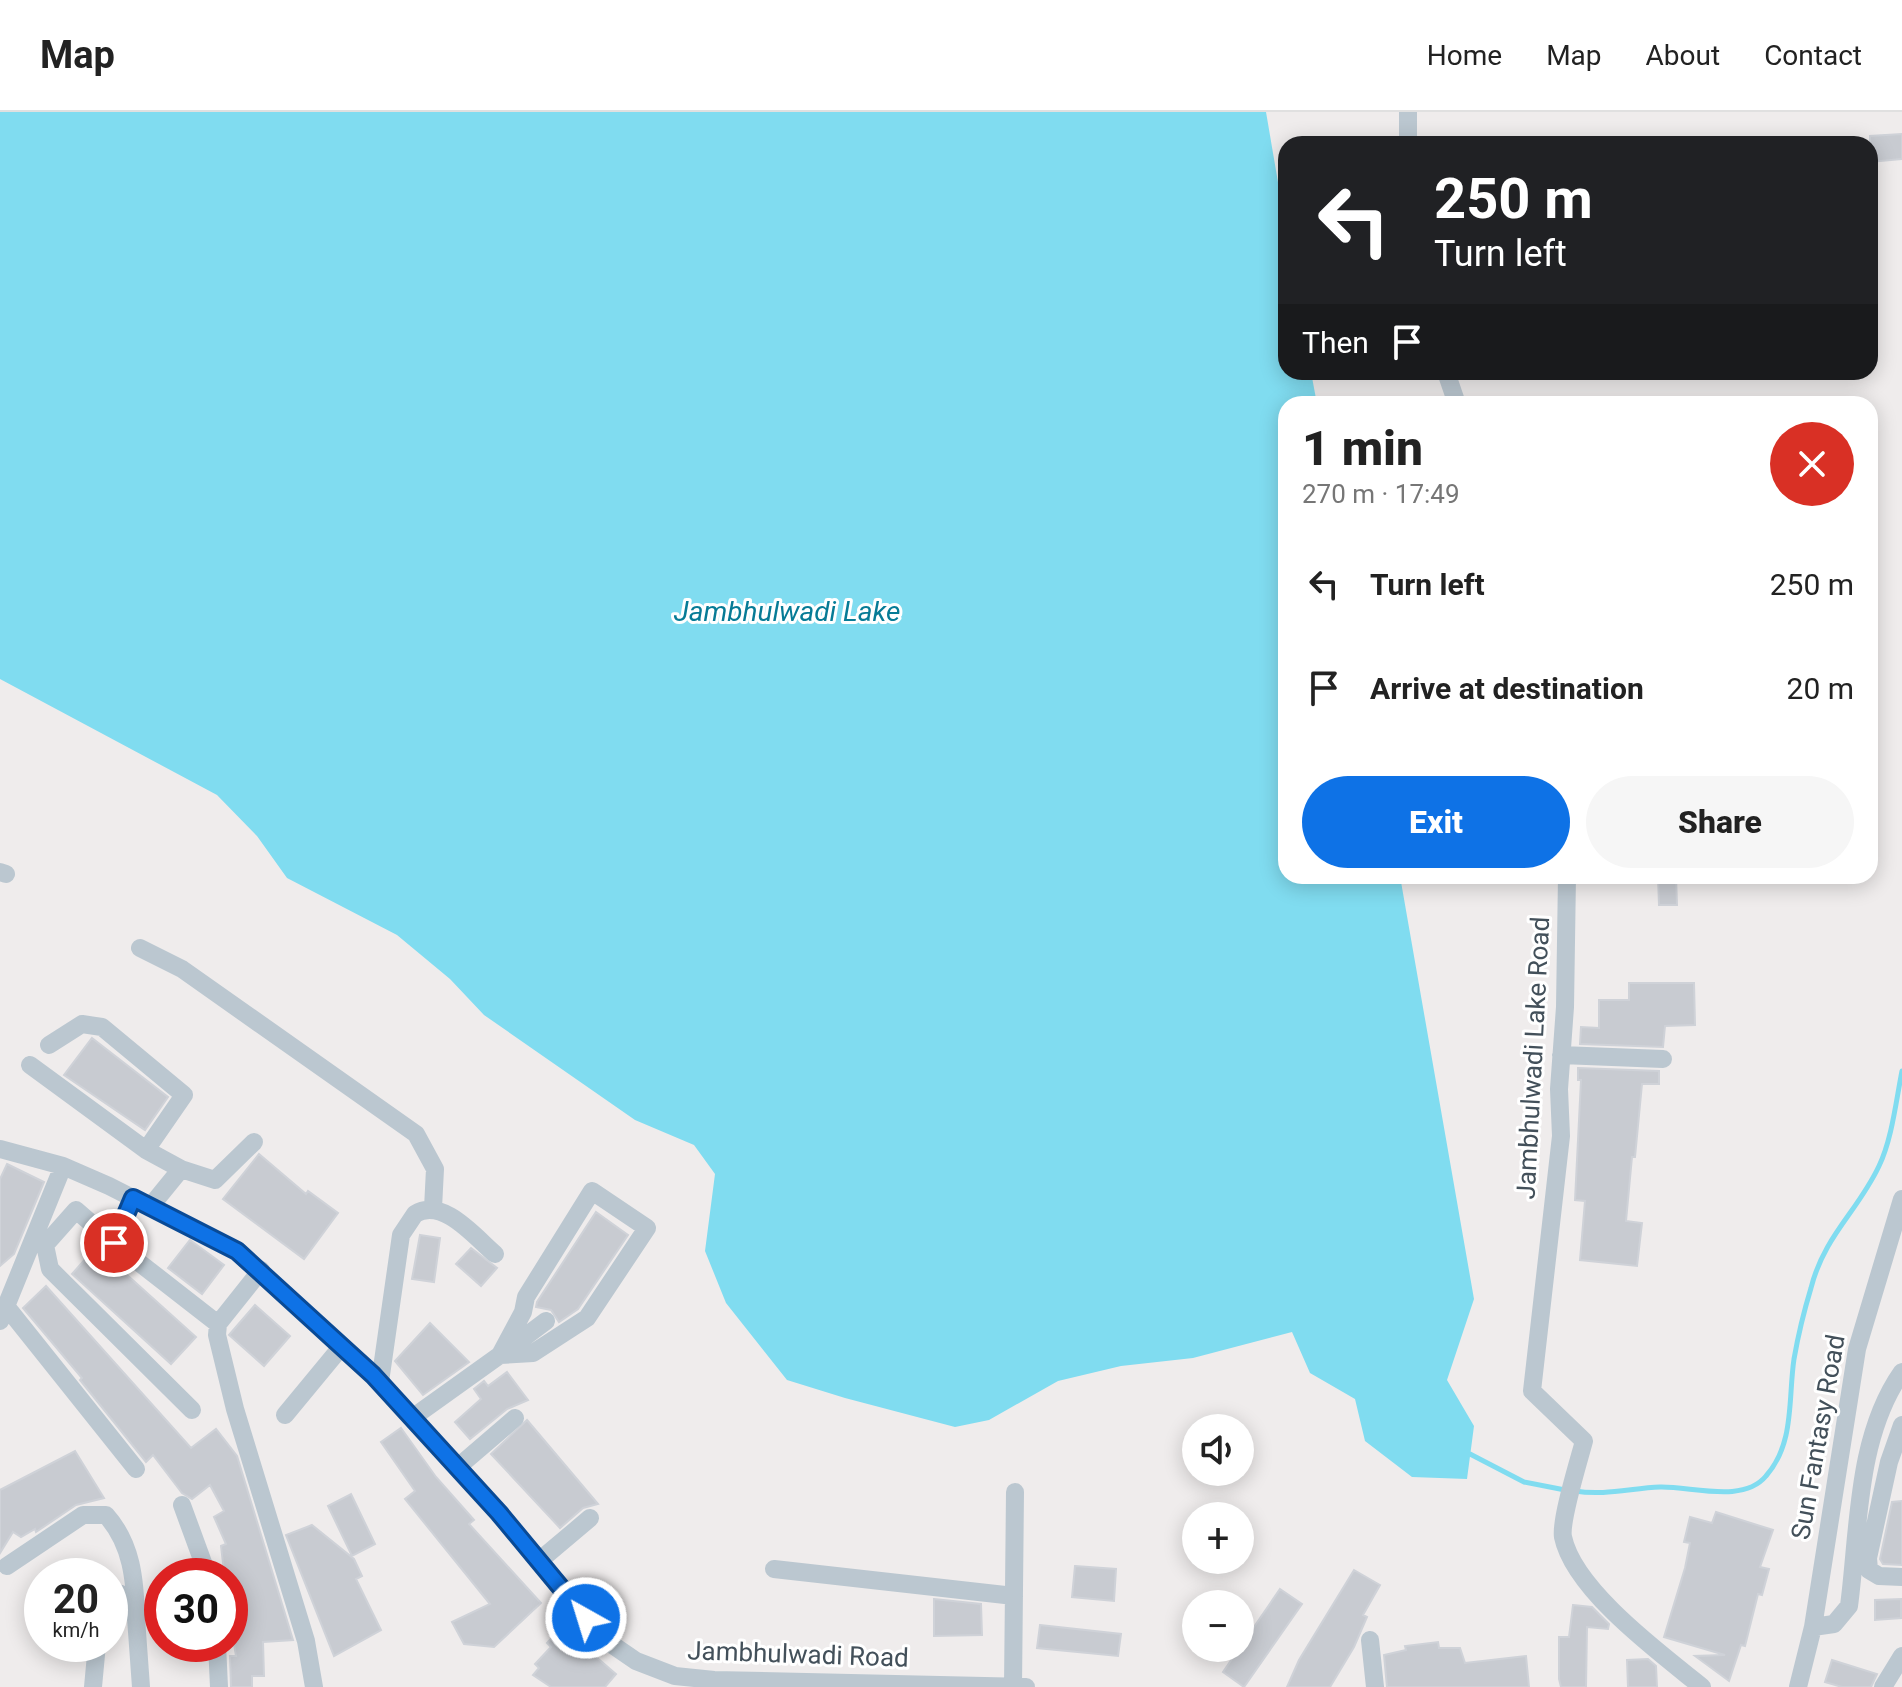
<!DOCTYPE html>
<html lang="en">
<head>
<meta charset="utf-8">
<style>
	:root { --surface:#fff; --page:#f6f6f6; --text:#222; --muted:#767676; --line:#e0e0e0; --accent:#0e72e6 }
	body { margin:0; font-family:Roboto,sans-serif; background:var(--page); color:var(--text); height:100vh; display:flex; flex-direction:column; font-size:30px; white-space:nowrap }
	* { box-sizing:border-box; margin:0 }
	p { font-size:26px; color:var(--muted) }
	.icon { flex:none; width:44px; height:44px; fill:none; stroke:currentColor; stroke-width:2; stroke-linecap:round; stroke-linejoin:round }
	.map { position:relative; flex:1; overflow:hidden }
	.details { position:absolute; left:1278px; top:284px; width:600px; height:488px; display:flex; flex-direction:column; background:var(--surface); border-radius:24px; box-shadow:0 4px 20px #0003 }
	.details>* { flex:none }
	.guide { position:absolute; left:1278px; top:24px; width:600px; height:244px; border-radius:24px; box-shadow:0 4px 20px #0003; background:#202124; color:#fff; overflow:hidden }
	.buttons { position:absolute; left:1182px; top:1302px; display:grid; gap:16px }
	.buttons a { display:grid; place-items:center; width:72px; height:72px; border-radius:50%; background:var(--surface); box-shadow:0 4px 20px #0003; font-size:40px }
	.speed { position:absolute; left:24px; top:1446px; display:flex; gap:16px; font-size:40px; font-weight:700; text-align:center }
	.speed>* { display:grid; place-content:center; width:104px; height:104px; border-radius:50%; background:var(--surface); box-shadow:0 4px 20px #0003; line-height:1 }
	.speed small { font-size:20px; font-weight:400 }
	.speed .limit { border:12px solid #d22; background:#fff; color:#111 }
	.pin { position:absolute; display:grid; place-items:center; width:68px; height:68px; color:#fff; margin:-34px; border:4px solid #fff; border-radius:50%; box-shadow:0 2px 8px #0007 }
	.me { position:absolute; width:88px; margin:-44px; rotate:321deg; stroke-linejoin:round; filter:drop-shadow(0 0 6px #0008) }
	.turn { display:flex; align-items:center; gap:28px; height:168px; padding:0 24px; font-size:36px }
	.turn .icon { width:104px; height:104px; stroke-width:2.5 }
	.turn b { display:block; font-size:56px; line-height:68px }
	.then { display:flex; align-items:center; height:76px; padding:0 24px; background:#0003; gap:16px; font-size:30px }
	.round { display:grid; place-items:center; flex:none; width:84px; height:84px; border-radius:42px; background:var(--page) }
	.overview { display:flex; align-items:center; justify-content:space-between; height:136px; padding:0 24px }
	h1 { font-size:48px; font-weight:800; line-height:60px }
	.action { display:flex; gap:16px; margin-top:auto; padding:16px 24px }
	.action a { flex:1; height:92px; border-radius:48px; background:var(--accent); color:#fff; font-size:32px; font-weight:800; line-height:92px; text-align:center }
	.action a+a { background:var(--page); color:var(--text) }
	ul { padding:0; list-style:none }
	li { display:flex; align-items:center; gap:24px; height:104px; padding:0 24px }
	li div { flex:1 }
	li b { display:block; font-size:30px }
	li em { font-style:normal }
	header { display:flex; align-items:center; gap:48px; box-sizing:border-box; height:112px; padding:0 40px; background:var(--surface); border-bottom:2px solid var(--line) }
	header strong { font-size:38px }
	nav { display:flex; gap:44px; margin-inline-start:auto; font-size:28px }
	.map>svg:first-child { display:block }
	.water { fill:#80dcf0 }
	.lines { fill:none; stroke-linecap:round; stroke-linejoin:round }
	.stream { stroke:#80dcf0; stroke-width:5 }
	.building { fill:#c8cbd1; stroke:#cfd2d8; stroke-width:2 }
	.minor { stroke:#bbc7d0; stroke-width:18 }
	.route-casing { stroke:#094a96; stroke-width:20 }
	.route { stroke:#0e72e6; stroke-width:14 }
	.labels { text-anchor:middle; stroke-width:6; stroke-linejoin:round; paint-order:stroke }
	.street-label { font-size:26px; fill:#43505a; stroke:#fff }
	.water-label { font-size:28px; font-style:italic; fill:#067b96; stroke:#fff }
</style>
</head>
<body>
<header>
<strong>Map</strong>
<nav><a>Home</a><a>Map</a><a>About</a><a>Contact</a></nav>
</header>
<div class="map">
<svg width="1902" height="1575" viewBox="0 0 1902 1575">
	<rect width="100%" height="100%" fill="#efecec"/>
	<path class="water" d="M0,0H1266L1286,117V260H1311L1317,292H1286V764H1400L1474,1187L1447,1268L1474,1314L1467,1367L1412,1365L1365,1329L1355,1287L1310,1261L1292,1220L1193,1246L1121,1254L1058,1269L989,1308L955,1315L845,1286L787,1268L726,1191L705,1139L715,1062L694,1033L635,1008L484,903L450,867L397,823L287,766L257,724L217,683L0,567Z"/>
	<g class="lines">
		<path class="stream" d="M1470,1342L1524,1370L1565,1378
			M1575,1379C1604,1384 1632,1376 1660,1375C1691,1374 1743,1392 1766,1364C1795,1331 1788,1287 1794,1247C1798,1224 1804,1199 1811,1176C1824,1124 1858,1099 1879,1054C1892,1027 1896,989 1902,959"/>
	</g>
	<path class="building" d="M1902,22V47L1870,50V24Z
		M1658,764H1676L1677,793H1659Z
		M1629,871H1694L1695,913L1665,914L1663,935L1580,932L1581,915L1599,916V888H1629Z
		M92,926L168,985L145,1018L64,963Z
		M1578,956L1659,959V972H1642L1635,1045H1632L1626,1109L1642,1111L1637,1154L1580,1148L1585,1089L1575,1088L1581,968H1578Z
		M259,1042L306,1082L308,1079L338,1101L304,1147L223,1087Z
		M7,1052L44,1070L14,1142L0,1154V1067Z
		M596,1100L628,1123L578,1197L559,1210L551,1198L536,1195L537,1190Z
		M420,1123L440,1126L434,1170L412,1167Z
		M190,1128L224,1153L202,1182L168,1156Z
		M96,1135L196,1225L171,1252L72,1162Z
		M471,1136L497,1156L481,1174L456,1152Z
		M46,1174L191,1336L216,1317L237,1344L293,1528L263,1530L264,1564H252V1575H231L230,1544H236L230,1507V1464H225L223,1451L221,1434L226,1432L214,1405L224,1399L210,1373L192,1387L182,1381L153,1343L146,1350L80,1268L82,1266L23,1196Z
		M255,1193L290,1224L264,1254L229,1223Z
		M430,1211L469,1250L423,1283L395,1249Z
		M507,1260L528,1288L507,1297L470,1327L455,1310L481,1287L474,1277L484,1269L488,1274Z
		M527,1308L598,1392L583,1396L560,1416L491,1342Z
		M401,1316L436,1365L474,1408L469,1412L541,1491L494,1535L464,1532L452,1510L490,1492L405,1387L415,1379L381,1330Z
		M75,1339L104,1386L76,1393L36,1420L35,1417L21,1425L13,1420L0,1441V1378Z
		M351,1382L375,1432L352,1444L328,1394Z
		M1902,1389V1453L1883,1452L1880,1447L1892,1390Z
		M1716,1400L1773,1418L1760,1455L1769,1457L1762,1483L1758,1482L1745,1534L1741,1533L1729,1569L1695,1544L1725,1543L1664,1525L1685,1456L1690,1431L1684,1430L1690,1405L1712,1411Z
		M312,1413L354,1447L362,1464L356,1467L381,1518L334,1544L286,1423Z
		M1075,1454L1116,1457L1114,1489L1072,1485Z
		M1354,1458L1380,1473L1363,1503L1367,1505L1354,1535L1330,1575H1287L1299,1548Z
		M1280,1477L1302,1492L1244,1575L1223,1560Z
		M934,1487L981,1492L982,1523L934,1524Z
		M1901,1487V1506L1875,1508V1488Z
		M1573,1493L1592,1495L1609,1512L1608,1517L1587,1515L1586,1575H1561L1559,1567V1525H1569Z
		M1040,1513L1121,1522L1118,1544L1037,1536Z
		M559,1518L578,1536L581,1532L616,1562L605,1575H551L533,1563L539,1556L535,1552L551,1535L547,1531Z
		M1438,1530L1439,1536H1460L1465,1551L1526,1544L1529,1575H1387L1384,1543L1406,1538L1405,1534Z
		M1648,1547L1656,1554L1657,1575H1628L1627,1548Z
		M1832,1548L1877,1562L1871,1575H1842L1825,1570Z"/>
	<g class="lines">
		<path class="minor" d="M1408,0V32
			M1446,260L1457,292
			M0,760L6,762
			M1567,764L1565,895L1559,977L1561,1024L1532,1279L1584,1329C1579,1348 1560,1409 1563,1425C1574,1478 1660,1541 1702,1575
			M140,836L182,857L416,1022L435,1057L433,1096
			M49,933L82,912L102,915L184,983L146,1038L181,1057L150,1095
			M1561,943L1663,947
			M30,953L146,1038
			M0,1037L63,1054L109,1074L237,1139L373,1263L499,1401L601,1525L636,1549L675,1564L714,1568L1026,1575
			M181,1057L215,1068L254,1030
			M133,1086L114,1131L218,1212
			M114,1131L76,1098L45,1133L50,1157L192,1298
			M261,1158L218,1212L217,1223L235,1297L306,1529L314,1575
			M6,1194L136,1357
			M0,1209L63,1054
			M506,1239L546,1209
			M380,1270L401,1123L415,1102C443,1085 475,1125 495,1142
			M285,1303L342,1234
			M412,1306L500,1243L533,1241L587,1206L647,1116L592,1079L526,1185L523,1200L500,1243
			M1902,1313L1889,1350L1868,1446L1869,1458L1879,1464L1902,1465
			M458,1355L515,1306
			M182,1393L208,1464
			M539,1449L590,1406
			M7,1454L83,1403H106C132,1432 135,1468 136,1506
			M774,1457L1014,1484
			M110,1479L121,1482L136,1506L141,1575
			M1813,1515L1834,1512L1849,1494C1859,1418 1856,1325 1902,1260
			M1370,1528L1375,1575
			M217,1532L219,1575
			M1013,1574L1015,1380
			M93,1575L97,1532
			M1798,1575L1813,1515L1857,1237L1902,1087
			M1883,1575L1902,1544"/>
	</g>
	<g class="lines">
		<defs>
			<path id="route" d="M114,1131L133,1086L237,1139L373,1263L499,1401L586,1506"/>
		</defs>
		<use href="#route" class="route-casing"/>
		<use href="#route" class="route"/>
	</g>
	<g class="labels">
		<g class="street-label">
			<text transform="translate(1533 946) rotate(-87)" y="9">Jambhulwadi Lake Road</text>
			<text transform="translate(1818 1325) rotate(-80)" y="9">Sun Fantasy Road</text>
			<text transform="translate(798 1542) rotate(2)" y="9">Jambhulwadi Road</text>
		</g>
		<g class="water-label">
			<text x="787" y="509">Jambhulwadi Lake</text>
		</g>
	</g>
</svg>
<div class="buttons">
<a><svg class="icon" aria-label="sound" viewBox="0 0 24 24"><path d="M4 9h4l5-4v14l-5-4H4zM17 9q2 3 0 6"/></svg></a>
<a>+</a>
<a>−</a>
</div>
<div class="speed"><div>20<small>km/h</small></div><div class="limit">30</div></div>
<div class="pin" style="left:114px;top:1131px;background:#d93025"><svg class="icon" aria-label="arrive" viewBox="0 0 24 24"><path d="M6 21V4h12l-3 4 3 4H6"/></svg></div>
<svg class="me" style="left:586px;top:1506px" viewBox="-20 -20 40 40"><circle r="17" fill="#0e72e6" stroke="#fff" stroke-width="3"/><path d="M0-11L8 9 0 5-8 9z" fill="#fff"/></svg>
<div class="guide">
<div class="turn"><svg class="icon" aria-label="left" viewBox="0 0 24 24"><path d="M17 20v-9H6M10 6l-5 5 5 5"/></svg><div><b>250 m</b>Turn left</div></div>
<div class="then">Then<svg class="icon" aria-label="arrive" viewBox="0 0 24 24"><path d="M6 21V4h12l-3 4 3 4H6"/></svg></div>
</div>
<section class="details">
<div class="overview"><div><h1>1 min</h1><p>270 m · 17:49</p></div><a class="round" style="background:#d93025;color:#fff"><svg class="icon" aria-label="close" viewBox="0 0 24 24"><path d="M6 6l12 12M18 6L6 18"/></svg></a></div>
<ul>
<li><svg class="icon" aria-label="left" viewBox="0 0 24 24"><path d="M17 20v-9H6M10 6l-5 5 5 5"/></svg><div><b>Turn left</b></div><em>250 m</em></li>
<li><svg class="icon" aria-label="arrive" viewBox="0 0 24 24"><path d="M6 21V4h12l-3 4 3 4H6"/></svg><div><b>Arrive at destination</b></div><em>20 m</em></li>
</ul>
<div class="action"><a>Exit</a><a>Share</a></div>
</section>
</div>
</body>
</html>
